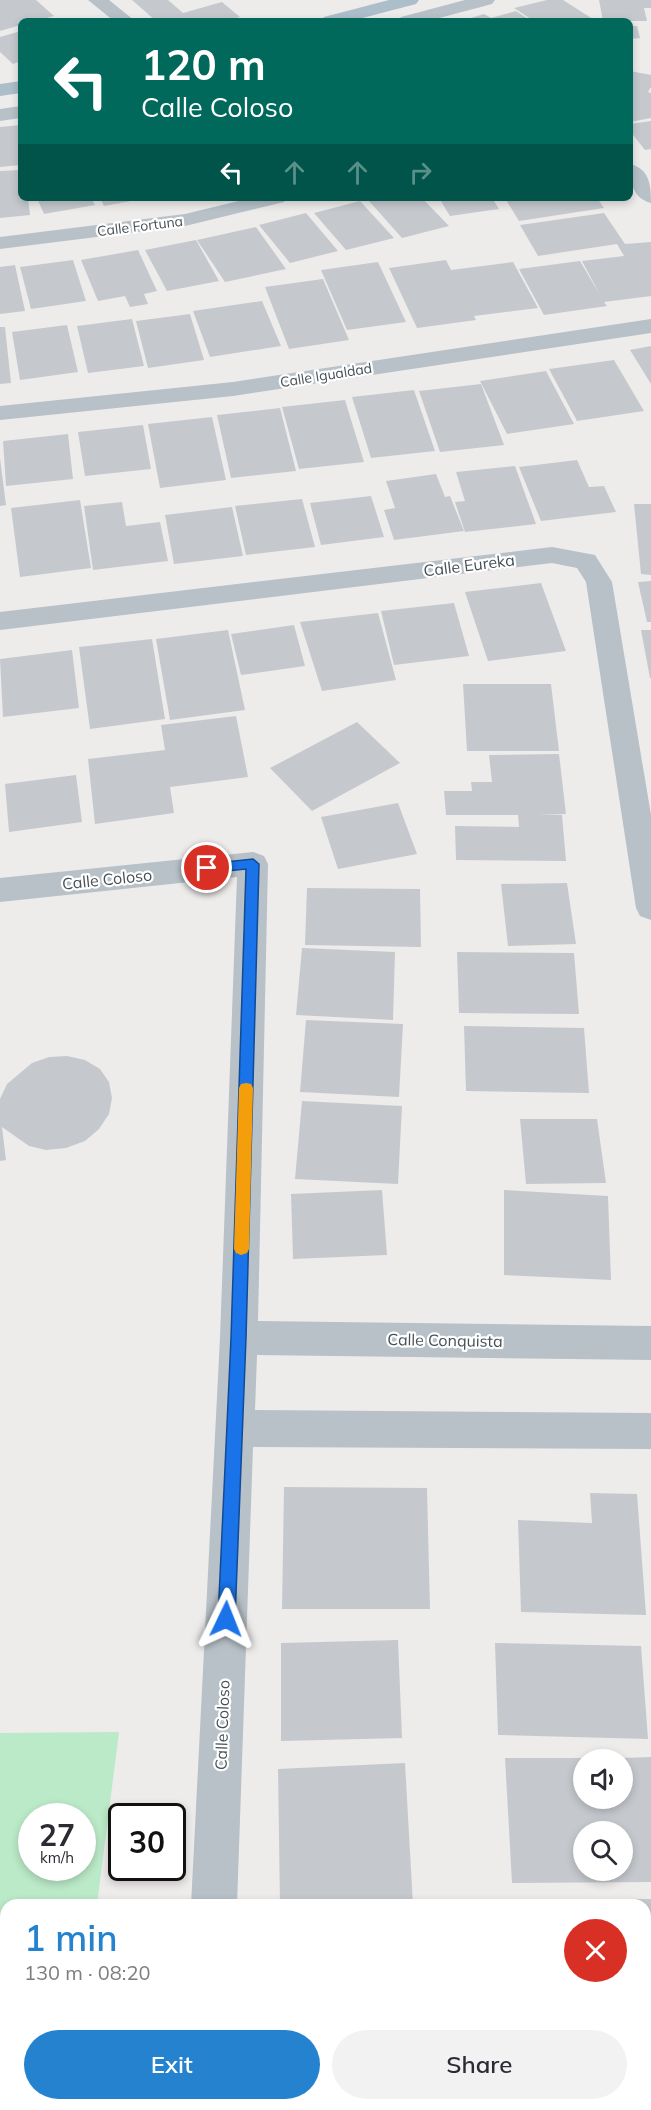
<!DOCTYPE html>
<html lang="en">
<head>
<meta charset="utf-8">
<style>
	:root { --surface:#fff; --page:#f2f2f3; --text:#2b2b33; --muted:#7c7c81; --accent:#2482cf }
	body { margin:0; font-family:Mulish,sans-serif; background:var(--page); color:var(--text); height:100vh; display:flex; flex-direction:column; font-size:22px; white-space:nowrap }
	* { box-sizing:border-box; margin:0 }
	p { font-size:20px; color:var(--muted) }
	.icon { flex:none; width:33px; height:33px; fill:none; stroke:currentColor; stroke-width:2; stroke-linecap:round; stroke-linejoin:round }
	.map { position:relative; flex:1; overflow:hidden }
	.panel { position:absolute; left:0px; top:1899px; width:651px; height:212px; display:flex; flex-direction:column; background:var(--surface); border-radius:18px 18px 0 0; box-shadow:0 3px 9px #0003 }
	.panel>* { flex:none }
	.guide { position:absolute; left:18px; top:18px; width:615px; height:183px; border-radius:9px; box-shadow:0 3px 9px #0003; background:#00695c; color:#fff; overflow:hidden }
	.tools { position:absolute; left:573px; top:1749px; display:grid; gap:12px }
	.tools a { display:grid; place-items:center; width:60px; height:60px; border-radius:50%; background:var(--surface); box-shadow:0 3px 9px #0003; font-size:30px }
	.speed { position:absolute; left:18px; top:1803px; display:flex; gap:12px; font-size:30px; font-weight:700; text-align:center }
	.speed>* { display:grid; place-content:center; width:78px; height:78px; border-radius:50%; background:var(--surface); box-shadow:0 3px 9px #0003; line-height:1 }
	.speed small { font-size:15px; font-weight:400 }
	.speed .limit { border:3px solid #111; border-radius:9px; background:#fff; color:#111 }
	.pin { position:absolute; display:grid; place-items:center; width:51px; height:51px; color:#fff; margin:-26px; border:3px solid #fff; border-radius:50%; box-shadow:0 2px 6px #0007 }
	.me { position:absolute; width:66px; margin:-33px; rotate:2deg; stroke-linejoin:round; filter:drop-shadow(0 0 4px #0008) }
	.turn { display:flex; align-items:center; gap:21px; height:126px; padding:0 24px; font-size:27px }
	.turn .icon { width:78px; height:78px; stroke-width:2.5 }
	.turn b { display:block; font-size:42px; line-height:51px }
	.lanes { display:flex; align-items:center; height:57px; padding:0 24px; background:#0003; justify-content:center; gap:30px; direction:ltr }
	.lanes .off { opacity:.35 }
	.round { display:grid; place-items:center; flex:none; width:63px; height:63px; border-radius:32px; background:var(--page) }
	.headline { display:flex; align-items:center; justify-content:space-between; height:102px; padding:0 24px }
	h1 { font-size:36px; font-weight:600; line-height:45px; color:var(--accent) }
	.cta { display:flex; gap:12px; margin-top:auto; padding:12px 24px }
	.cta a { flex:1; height:69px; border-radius:36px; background:var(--accent); color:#fff; font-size:24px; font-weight:600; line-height:69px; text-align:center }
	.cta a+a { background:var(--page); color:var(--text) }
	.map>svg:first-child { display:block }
	.green { fill:#bbeac8; fill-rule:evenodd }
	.building { fill:#c5c9ce; fill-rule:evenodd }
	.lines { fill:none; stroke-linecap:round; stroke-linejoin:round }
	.street { fill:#b7c1c7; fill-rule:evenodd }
	.primary { fill:#acbec9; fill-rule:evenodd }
	.route { fill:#1a73e8; stroke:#114b97; stroke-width:1.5 }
	.slow { fill:#f59e0b }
	.labels { text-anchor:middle; stroke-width:4.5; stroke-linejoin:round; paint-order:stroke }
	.far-street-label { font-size:14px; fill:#455057; stroke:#fff }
	.street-label { font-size:16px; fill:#455057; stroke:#fff }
</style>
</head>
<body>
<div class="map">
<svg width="651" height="2110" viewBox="0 0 651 2110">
	<rect width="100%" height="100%" fill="#eeebeb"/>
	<path class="green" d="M119,1732L97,1905H6V2093H0V1733ZM32,1816H82V1868H32Z"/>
	<path class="building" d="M0,0H36L54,16L36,21H21V25L0,31Z
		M132,0H168L183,13L222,2L240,17L224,21H156Z
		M547,0H563L596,21H534L514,8Z
		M599,0H651V8H644L647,21H603Z
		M516,11L531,21H461L484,14L491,18Z
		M630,26H637L640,38L630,39Z
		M21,31V61L13,64L0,52V37Z
		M630,71L651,75V87L648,92L651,93V118L630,122Z
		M651,121V149L645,150L630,131V124Z
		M21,125V165L0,167V127Z
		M21,170V198H28L30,215L0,218V171Z
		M37,198H91L95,205L44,214Z
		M100,198H142V199L104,206Z
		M380,198H422L449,226L402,238L369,201Z
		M439,198H492L499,209L450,216Z
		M505,198H597L604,208L519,221Z
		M360,201L394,238L346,250L314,213Z
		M306,213L338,251L290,263L259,225Z
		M604,213L625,244L651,242V296L604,302L607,306L544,315L519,269L580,261L600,295L582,261L624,256L617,244L538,256L520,225Z
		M256,227L286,269L225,282L197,240Z
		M196,240L219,281L167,291L145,250Z
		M138,250L157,291L144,294L148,304L130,307L125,296L98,301L81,260Z
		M73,260L86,301L31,309L20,267Z
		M446,260L451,270L513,262L538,308L474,316L476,320L417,328L389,268Z
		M378,262L406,322L347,330L321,270Z
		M15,265L25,311L0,314V267Z
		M323,279L349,340L289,349L265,287Z
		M262,301L281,346L210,357L193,311Z
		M190,314L204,360L148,368L136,321Z
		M132,319L144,366L88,373L77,326Z
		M67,325L78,372L20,380L12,332Z
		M0,327H5L11,383L0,384Z
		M651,346V384L630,350Z
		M614,360L644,411L577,421L549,369Z
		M546,371L574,424L507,434L480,381Z
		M481,384L504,445L440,452L419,391Z
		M414,390L435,451L371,458L352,397Z
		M345,400L364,462L299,469L282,407Z
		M280,408L296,471L231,478L217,415Z
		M212,417L226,480L160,488L148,424Z
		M143,425L151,469L85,476L78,432Z
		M68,434L73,479L6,486L3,441Z
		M0,458L6,505L0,506Z
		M577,460L589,487L604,486L616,512L541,521L519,467Z
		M515,466L536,524L465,532L455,502L465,501L456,472Z
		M436,474L445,497L450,496L464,531L394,540L384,510L395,508L386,481Z
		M371,496L384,537L321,545L310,503Z
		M302,499L315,547L246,555L235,506Z
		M80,500L91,568L20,577L11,508Z
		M122,502L126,526L160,522L168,561L93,570L84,506Z
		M634,504H651V575L641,574Z
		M232,507L243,556L174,564L165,515Z
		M651,581V622H647L638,582Z
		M541,583L566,651L488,661L465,592Z
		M454,603L469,656L394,665L381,611Z
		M378,613L396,680L322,691L300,622Z
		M294,625L305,666L241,675L231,634Z
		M228,630L245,710L170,720L156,639Z
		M641,630H651V678H650Z
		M152,639L165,719L90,729L79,647Z
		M72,650L79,708L3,717L0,659Z
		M463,684H551L559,751H467Z
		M236,716L248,777L170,787L174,813L95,824L88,759L165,750L161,725Z
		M357,722L400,763L312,811L270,768Z
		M559,754L566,814L538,815H562L566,861L456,860L455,826L519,827L518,815H446L444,791H472L471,782H492L489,755Z
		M76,775L82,822L9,832L5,784Z
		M398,803L417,854L338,869L321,817Z
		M567,883L576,944L508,946L501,884Z
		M307,888L420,889L421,947L305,945Z
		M302,948L395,952L393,1020L296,1015Z
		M457,952L574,953L579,1014L459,1013Z
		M306,1020L403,1024L399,1097L300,1092Z
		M464,1026L584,1028L589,1093L466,1091Z
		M67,1056L85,1060L100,1069L109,1082L112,1098L109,1114L99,1129L85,1141L66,1148L46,1150L29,1146L2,1127L6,1160L0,1161V1099L7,1084L32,1063L49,1057Z
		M302,1101L402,1106L398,1184L295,1179Z
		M520,1119H597L606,1183L526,1184Z
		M382,1190L387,1255L293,1259L291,1194Z
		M504,1190L608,1196L611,1280L504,1275Z
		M284,1487L427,1488L430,1609H282Z
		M590,1493L637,1494L646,1615L521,1612L518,1520L592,1523Z
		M398,1640L402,1738L281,1741V1643Z
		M495,1643L641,1646L648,1739L498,1735Z
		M651,1757V1882L512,1883L505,1758H584V1798H622V1758ZM584,1832H622V1870H584Z
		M405,1763L413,1905H280L278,1769Z
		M651,1899V2036H645V1905H513V1900Z
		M645,2059H651V2110H521V2104H645Z"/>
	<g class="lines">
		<path class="street" d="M88,0H109L135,21H114Z
			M465,0H495L492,4L428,21H398L401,17Z
			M21,106V118L0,121V109Z
			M630,164C650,169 651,186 651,203C632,198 630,181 630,164Z
			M251,198H287L284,202L185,226L0,249V237L185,214Z
			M651,319V333L233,396L0,420V406L233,382Z
			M552,547L595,555L612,582L651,815V920L640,916L636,908L586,582L577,568L552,563L0,630V612Z
			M253,852L264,856L268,864L258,1321L651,1326V1360L257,1355L255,1410L651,1413V1449L253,1447L237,1905H191L220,1338L237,877L0,902V878Z
			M182,2104H230V2110H182Z"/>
		<path class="primary" d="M389,0H419L416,4L351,21H321L324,17Z
			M21,81V93L0,96V84Z"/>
	</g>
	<path class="route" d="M253,859L259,864L246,1338L235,1619L232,1625L226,1627L221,1625L218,1619L231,1338L246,869L207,873L200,868L207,864Z"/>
	<path class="slow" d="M246,1083L251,1084L253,1088L249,1249L247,1253L241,1255L236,1253L234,1249L239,1088L241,1084Z"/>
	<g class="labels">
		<g class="far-street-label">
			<text transform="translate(140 226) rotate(-7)" y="5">Calle Fortuna</text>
			<text transform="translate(326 375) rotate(-9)" y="5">Calle Igualdad</text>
		</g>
		<g class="street-label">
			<text transform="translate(469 565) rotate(-7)" y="6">Calle Eureka</text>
			<text transform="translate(107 879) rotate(-6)" y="6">Calle Coloso</text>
			<text transform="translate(445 1340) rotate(1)" y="6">Calle Conquista</text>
			<text transform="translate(222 1725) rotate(-88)" y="6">Calle Coloso</text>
		</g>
	</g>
</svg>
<div class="tools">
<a><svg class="icon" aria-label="sound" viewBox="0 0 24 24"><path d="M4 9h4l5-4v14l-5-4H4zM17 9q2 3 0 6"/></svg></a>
<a><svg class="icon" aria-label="search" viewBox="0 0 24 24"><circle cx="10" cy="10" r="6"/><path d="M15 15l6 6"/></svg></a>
</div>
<div class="speed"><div>27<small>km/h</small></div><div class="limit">30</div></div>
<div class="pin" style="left:207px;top:868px;background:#d93025"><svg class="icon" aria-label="arrive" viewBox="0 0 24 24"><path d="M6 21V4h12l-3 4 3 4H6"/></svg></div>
<svg class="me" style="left:226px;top:1619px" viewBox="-20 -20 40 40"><path d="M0-17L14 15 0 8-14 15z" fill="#1a73e8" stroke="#fff" stroke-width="4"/></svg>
<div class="guide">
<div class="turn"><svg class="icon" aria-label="left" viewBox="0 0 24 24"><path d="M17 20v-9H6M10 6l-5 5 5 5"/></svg><div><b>120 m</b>Calle Coloso</div></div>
<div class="lanes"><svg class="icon" aria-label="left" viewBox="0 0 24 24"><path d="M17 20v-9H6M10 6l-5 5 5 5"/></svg><svg class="icon off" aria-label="ahead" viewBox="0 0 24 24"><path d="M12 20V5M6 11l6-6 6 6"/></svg><svg class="icon off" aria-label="ahead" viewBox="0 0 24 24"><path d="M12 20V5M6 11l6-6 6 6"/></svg><svg class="icon off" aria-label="right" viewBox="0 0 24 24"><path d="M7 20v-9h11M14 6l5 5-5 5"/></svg></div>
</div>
<section class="panel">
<div class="headline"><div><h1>1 min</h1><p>130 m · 08:20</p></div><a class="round" style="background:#d93025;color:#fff"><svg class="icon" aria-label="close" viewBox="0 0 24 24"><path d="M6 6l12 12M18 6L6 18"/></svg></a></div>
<div class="cta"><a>Exit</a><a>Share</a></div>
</section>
</div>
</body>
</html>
